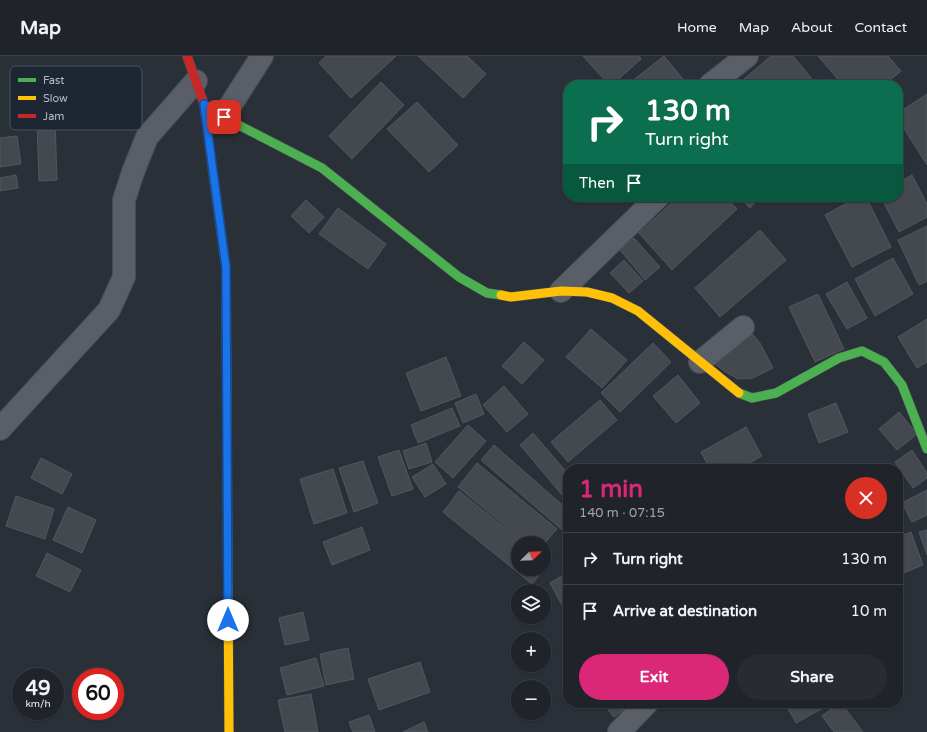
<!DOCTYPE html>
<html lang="en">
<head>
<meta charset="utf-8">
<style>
	:root { --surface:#20242a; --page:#282c32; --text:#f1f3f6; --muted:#a2a4a8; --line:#3d4147; --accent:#db2777 }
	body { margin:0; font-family:"Varela Round",sans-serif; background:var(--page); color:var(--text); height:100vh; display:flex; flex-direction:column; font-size:15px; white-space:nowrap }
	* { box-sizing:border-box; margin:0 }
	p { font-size:13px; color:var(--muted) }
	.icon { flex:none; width:22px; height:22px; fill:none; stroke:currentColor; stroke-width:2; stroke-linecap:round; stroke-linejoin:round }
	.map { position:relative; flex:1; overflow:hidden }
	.details { position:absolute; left:563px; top:408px; width:340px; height:244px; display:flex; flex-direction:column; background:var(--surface); border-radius:16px; box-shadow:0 1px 3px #0004,0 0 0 1px var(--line) }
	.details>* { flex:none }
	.guide { position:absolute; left:563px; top:24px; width:340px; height:122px; border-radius:16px; box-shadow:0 1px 3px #0004,0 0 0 1px var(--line); background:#0b6e4f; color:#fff; overflow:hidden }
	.needle { width:26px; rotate:67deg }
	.buttons { position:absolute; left:511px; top:480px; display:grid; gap:8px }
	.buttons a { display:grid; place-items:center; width:40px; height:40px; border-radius:50%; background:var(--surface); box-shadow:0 1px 3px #0004,0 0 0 1px var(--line); font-size:20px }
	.speed { position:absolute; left:12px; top:612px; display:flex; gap:8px; font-size:20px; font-weight:700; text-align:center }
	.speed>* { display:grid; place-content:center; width:52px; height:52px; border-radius:50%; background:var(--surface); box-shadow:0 1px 3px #0004,0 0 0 1px var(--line); line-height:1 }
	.speed small { font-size:10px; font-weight:400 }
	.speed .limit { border:6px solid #d22; background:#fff; color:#111 }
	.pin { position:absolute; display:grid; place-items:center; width:34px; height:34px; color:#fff; margin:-17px; border-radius:8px; box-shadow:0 2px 6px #0006 }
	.me { position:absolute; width:44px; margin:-22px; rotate:0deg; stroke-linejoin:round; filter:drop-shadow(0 0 3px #0008) }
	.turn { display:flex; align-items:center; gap:14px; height:84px; padding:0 16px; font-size:18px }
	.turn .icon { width:52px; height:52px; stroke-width:2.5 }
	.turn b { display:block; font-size:28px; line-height:34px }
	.then { display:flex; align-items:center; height:38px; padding:0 16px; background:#0003; gap:8px; font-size:15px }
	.round { display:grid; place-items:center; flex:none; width:42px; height:42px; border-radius:21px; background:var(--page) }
	.overview { display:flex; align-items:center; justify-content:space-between; height:68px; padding:0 16px }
	h1 { font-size:24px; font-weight:800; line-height:30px; color:var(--accent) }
	.cta { display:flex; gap:8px; margin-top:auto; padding:8px 16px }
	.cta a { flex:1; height:46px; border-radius:24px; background:var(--accent); color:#fff; font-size:16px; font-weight:800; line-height:46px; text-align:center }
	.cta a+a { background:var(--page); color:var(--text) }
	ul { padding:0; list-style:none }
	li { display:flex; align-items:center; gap:12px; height:52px; padding:0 16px; border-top:1px solid var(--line) }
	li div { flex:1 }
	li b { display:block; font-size:15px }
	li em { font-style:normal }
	header { display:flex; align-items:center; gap:24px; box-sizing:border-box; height:56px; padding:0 20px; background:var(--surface); border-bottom:1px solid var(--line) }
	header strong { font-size:19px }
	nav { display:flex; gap:22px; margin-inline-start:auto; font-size:14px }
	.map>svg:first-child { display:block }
	.building { fill:#444950; stroke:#52575f }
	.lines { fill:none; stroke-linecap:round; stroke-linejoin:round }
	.street-casing { stroke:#484c53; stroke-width:24 }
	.fast-casing { stroke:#484c53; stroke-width:10 }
	.slow-casing { stroke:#484c53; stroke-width:10 }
	.jam-casing { stroke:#484c53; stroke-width:10 }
	.street { stroke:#5a5e66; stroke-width:22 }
	.fast { stroke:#4caf50; stroke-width:9 }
	.slow { stroke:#ffc107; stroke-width:9 }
	.jam { stroke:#c62828; stroke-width:9 }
	.route-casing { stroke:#114b97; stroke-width:10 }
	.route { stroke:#1a73e8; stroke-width:7 }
	.key { fill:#1d2633; stroke:#4a5360; stroke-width:1 }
	.key-label { font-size:11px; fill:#b4bcc9 }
</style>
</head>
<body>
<header>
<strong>Map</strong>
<nav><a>Home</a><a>Map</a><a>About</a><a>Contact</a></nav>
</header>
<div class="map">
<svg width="927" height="676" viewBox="0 0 927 676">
	<rect width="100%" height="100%" fill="#2a3038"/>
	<path class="building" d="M326,0H396L351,42L319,7Z
		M418,0H467L486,18L463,42Z
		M583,0H639L641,3L612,29H609Z
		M664,0L688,29H633L631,26Z
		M771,0H793L817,29H739L738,28Z
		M818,0H888L901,15L884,29H843Z
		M381,26L404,49L352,103L329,80Z
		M927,38V109L898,63V57Z
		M417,46L458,89L429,116L387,73Z
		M55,64L57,124L39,125L37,65Z
		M17,80L21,108L0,111V82Z
		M16,119L18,132L0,135V122Z
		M912,119L927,148V161L899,176L881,141H898V127Z
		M678,141H726L737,153L672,214L639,177Z
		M739,141H760L750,152Z
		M858,141H866L891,191L852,211L825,159Z
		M306,144L324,161L309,177L291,160Z
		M338,152L386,188L368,213L319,178Z
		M927,170V225L919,229L898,184Z
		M760,174L786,204L720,261L695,232Z
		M634,182L660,211L645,224L620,194Z
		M893,202L913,238L875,260L855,223Z
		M624,204L643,225L629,237L610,217Z
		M847,226L867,262L847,273L826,238Z
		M818,238L844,293L815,306L789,251Z
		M927,263V306L917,312L898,281Z
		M591,273L627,304L602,332L566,301Z
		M749,274L760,287L773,312L753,322L738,323L724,315L710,304Z
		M524,286L544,304L522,328L502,310Z
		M653,287L671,306L620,356L601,337Z
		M446,301L461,340L421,355L406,317Z
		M678,319L700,347L676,367L653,340Z
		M504,330L528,358L507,376L483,349Z
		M476,338L484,358L463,367L455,347Z
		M600,344L617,364L568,406L551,386Z
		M836,347L848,376L819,387L808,358Z
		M452,352L460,370L418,387L411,369Z
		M899,356L917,378L897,394L879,373Z
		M468,369L486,385L453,422L435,406Z
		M746,371L762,400L739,413H710L701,396Z
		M533,377L568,418V446L520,389Z
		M426,387L432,406L409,413L403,395Z
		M494,389L568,454V479L481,404Z
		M399,394L413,433L392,440L378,401Z
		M912,394L927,417V422L913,432L895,406Z
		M41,402L72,418L62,438L31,422Z
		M363,405L378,447L354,456L339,412Z
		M477,407L557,473L544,488L526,487L458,431Z
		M433,408L446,428L425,441L412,421Z
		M333,413L347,457L314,468L300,423Z
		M927,434V459L912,466L902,447Z
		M459,435L524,487H518V513H544V503L549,507L532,528L443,456Z
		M16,440L54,453L45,483L6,470Z
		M68,451L96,464L82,497L53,484Z
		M362,471L370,494L332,509L323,486Z
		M927,474V499L919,476Z
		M911,476L923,509L898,519V481Z
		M47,497L81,514L70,536L36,520Z
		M568,516V560L550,527Z
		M303,556L309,584L285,589L279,562Z
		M348,592L354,623L326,629L320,598Z
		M316,602L324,630L287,639L280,612Z
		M420,606L430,636L379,654L368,623Z
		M311,638L318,676H285L278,644Z
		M603,647H632L614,661Z
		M791,647H832L796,667L786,649Z
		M839,647H841L863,676H834L822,660Z
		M369,659L375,676H353L349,666Z
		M424,666L428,676H403Z"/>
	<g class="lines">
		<defs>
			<path id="street" d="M710,29L747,0
				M223,61L262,0
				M561,235L658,141
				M700,306L743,271
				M0,373L109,254L124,221V144L133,116L147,81L196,25
				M619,676L647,647"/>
			<path id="fast" d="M204,48L223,61L322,112L459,221L487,237L501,239
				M213,117L226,212L228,528
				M739,337L752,342L776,337L839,302L862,295L884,306L902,329L927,393"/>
			<path id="slow" d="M501,239L511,241L561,235L587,236L612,242L638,255L739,337
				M228,528L229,676"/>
			<path id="jam" d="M187,0L204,48L213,117"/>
		</defs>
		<use href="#street" class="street-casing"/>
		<use href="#fast" class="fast-casing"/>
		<use href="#slow" class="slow-casing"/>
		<use href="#jam" class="jam-casing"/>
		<use href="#street" class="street"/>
		<use href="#fast" class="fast"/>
		<use href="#slow" class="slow"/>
		<use href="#jam" class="jam"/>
	</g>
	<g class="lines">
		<defs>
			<path id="route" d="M224,61L204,48L226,212L228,564"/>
		</defs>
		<use href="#route" class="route-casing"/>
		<use href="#route" class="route"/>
	</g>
	<rect x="10" y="10" width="132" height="64" rx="6" class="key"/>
	<rect x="18" y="22" width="18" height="4" fill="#4caf50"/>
	<rect x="18" y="40" width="18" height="4" fill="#ffc107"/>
	<rect x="18" y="58" width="18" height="4" fill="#c62828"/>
	<g class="key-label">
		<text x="43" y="28">Fast</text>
		<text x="43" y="46">Slow</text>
		<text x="43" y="64">Jam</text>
	</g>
</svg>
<div class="buttons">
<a><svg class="needle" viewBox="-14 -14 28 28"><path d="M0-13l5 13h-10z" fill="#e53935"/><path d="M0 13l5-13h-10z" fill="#a2a4a8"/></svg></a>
<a><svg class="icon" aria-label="layers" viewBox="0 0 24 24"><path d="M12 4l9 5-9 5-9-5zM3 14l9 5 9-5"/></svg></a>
<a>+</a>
<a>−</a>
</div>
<div class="speed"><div>49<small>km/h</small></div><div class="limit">60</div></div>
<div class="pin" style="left:224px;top:61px;background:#d93025"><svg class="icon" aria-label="arrive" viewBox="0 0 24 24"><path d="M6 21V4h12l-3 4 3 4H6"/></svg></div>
<svg class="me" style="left:228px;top:564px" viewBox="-20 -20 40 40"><circle r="19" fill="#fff"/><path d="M0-13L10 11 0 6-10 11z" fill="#1a73e8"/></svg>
<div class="guide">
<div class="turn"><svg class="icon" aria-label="right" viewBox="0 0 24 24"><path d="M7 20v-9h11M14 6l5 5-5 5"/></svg><div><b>130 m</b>Turn right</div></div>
<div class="then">Then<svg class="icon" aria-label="arrive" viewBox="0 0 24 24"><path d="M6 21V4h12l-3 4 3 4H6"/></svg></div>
</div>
<section class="details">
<div class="overview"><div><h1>1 min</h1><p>140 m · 07:15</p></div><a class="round" style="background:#d93025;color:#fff"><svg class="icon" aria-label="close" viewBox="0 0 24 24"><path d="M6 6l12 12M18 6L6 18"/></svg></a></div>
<ul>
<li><svg class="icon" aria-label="right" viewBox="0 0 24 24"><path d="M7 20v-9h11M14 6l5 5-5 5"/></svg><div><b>Turn right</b></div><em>130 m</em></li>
<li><svg class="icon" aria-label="arrive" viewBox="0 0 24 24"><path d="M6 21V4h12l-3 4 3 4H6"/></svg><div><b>Arrive at destination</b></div><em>10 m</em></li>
</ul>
<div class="cta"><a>Exit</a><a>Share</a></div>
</section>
</div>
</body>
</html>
